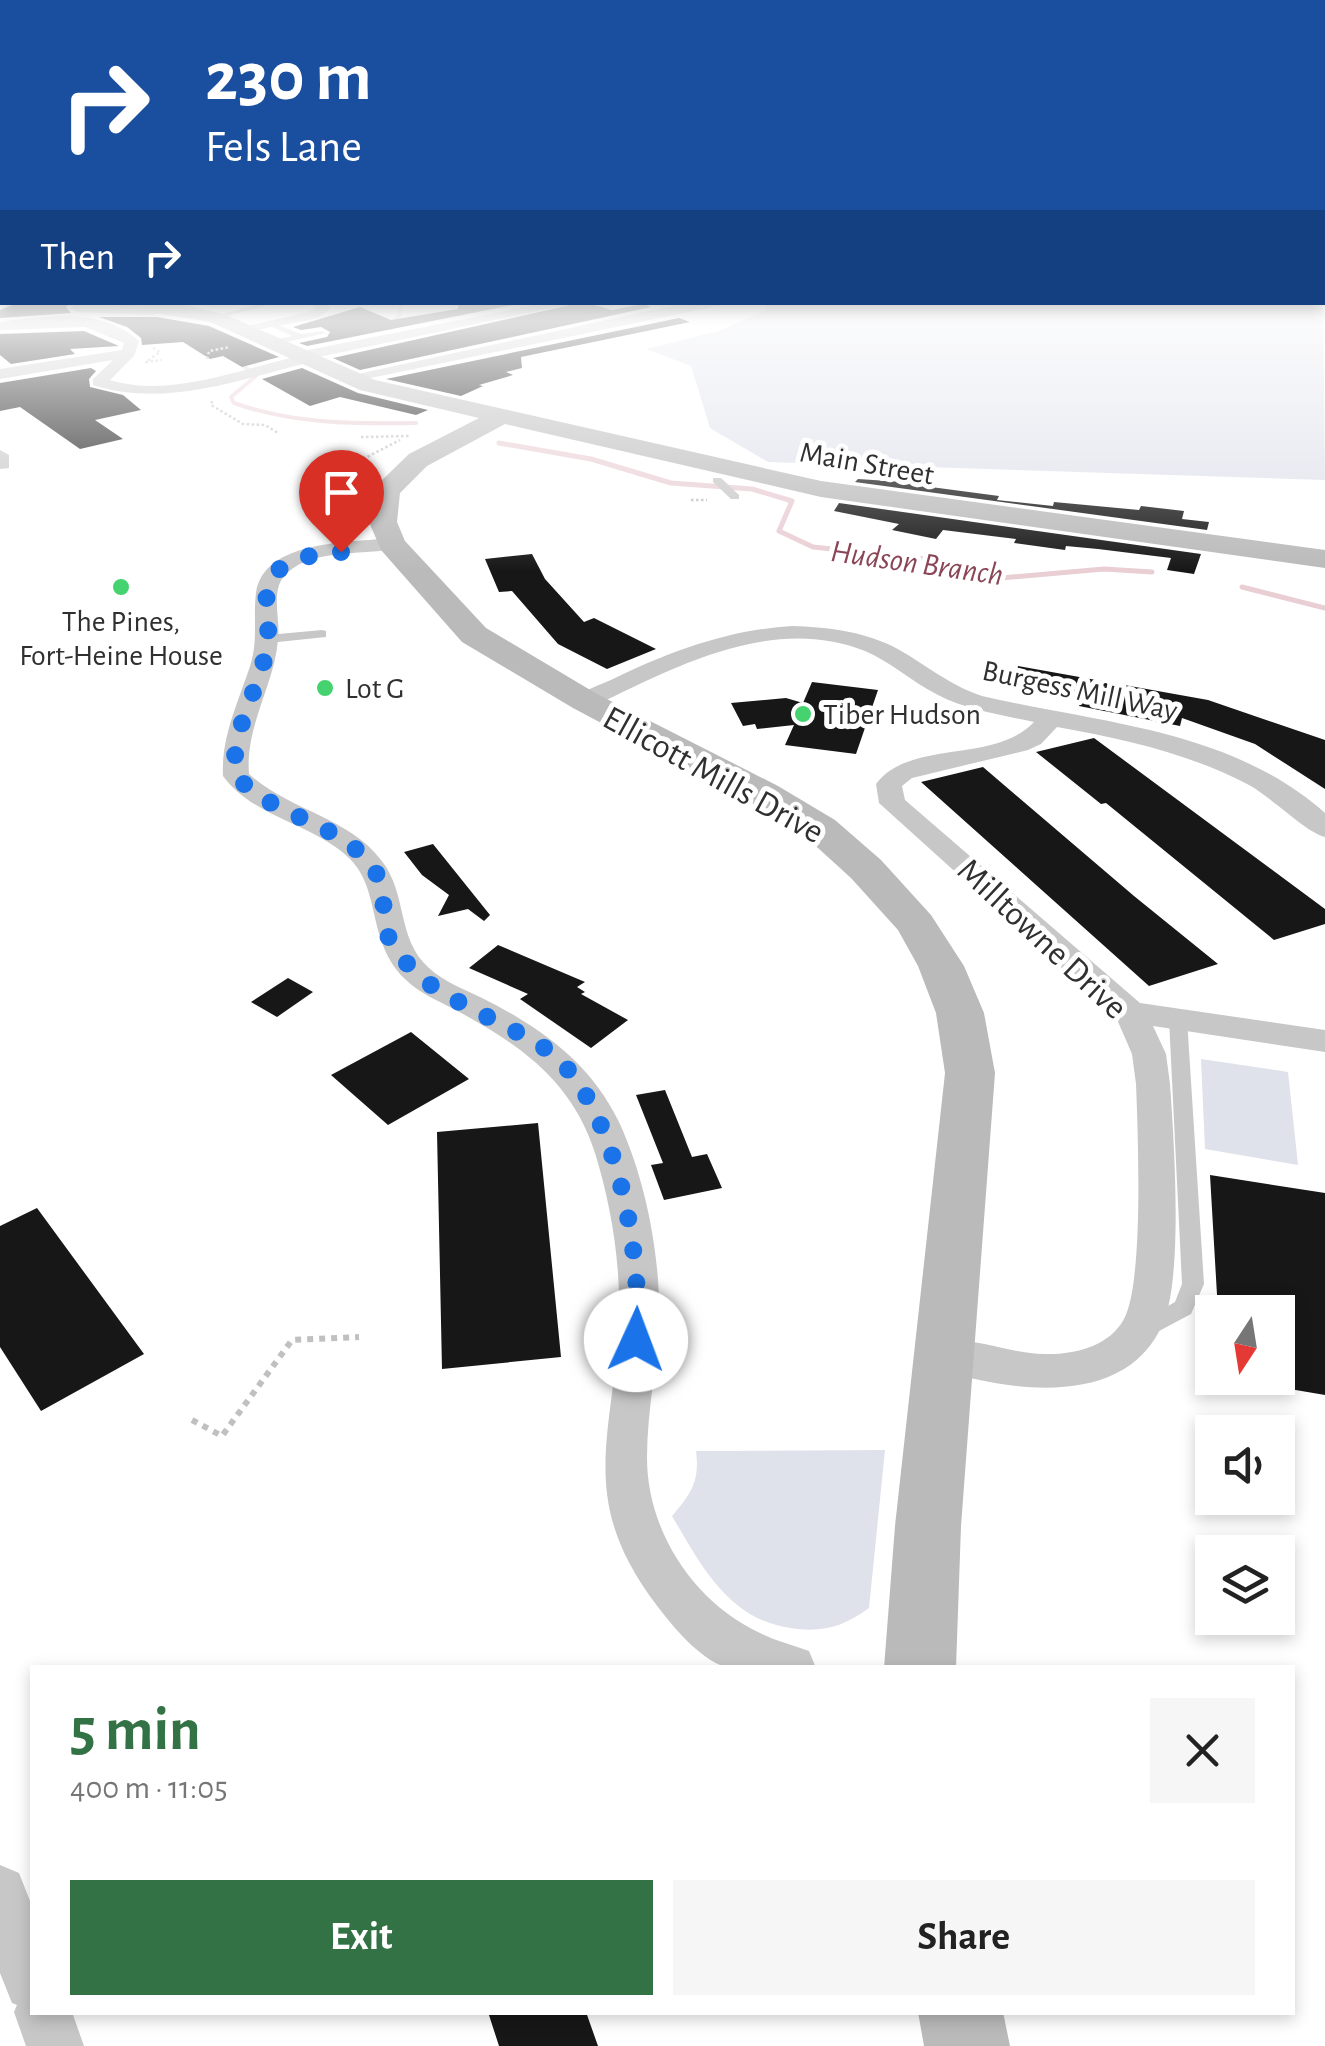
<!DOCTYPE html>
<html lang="en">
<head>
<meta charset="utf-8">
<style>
	:root { --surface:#fff; --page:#f6f6f6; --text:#222; --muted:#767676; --accent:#327245 }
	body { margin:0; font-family:"Alegreya Sans",sans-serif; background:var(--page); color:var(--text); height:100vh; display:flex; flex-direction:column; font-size:38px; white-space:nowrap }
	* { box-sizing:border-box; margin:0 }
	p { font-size:32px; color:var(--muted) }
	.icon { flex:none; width:55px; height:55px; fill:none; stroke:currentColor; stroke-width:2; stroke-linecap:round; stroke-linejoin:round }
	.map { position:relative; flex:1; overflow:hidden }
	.panel { position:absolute; left:30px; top:1665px; width:1265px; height:350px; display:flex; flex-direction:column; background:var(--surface); border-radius:0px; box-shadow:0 5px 15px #0003 }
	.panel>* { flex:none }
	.hud { position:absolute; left:0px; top:0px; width:1325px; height:305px; box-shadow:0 5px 15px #0003; background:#1a4fa0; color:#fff; overflow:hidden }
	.needle { width:65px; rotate:192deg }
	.controls { position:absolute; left:1195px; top:1295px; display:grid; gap:20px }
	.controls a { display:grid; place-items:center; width:100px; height:100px; border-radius:0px; background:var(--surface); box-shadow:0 5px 15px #0003; font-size:50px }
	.pin { position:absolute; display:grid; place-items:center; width:85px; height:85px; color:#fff; margin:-102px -42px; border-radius:50% 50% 50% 0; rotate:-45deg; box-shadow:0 0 10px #0007 }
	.pin .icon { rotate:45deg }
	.me { position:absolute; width:110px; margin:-55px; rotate:2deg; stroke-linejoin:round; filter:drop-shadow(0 0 8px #0008) }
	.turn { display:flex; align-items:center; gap:35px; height:210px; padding:0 40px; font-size:45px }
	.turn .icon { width:130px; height:130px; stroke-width:2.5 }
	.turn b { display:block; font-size:70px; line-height:85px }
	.then { display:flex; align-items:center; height:95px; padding:0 40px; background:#0003; gap:20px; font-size:38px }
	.round { display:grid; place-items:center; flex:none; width:105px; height:105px; border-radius:0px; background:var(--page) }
	.overview { display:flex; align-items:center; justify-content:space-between; height:170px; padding:0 40px }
	h1 { font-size:60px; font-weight:700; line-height:75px; color:var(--accent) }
	.action { display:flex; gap:20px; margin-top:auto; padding:20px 40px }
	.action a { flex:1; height:115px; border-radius:0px; background:var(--accent); color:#fff; font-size:40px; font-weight:700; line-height:115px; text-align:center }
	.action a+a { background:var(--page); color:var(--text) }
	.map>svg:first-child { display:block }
	.green { fill:#dfe1eb }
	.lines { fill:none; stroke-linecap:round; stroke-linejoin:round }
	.stream-far1 { stroke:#e9ced4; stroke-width:4 }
	.stream { stroke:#e9ced4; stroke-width:5 }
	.building { fill:#171717 }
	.path-far1 { stroke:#c0c0c0; stroke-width:2.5; stroke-dasharray:2.5 2.5; stroke-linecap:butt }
	.path { stroke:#c0c0c0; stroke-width:6; stroke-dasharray:6 6; stroke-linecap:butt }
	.service { fill:#c7c7c7; fill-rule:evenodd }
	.minor { fill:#c7c7c7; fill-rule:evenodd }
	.secondary { fill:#bababa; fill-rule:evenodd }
	.route { stroke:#1a73e8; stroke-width:18; stroke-dasharray:0 32.4 }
	.poi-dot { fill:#45d36f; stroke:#fff; stroke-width:4 }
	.labels { text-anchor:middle; stroke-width:10; stroke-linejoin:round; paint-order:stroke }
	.far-street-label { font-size:30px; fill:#303030; stroke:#fff }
	.far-poi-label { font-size:30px; fill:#303030; stroke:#fff; text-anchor:start }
	.far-water-label { font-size:32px; font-style:italic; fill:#8a4656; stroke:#fff }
	.street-label { font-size:35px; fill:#303030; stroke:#fff }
</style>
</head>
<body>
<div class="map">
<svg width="1325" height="2046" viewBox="0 0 1325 2046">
	<rect width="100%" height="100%" fill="#fff"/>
	<path class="green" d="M1323,284L1325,480L768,462L710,428L691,366L646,349L719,331L766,310V303L1322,302Z
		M1201,1059L1288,1072L1298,1165L1205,1149Z
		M885,1450L869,1608C843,1627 822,1633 790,1628C728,1619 701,1565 672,1516C691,1494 700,1481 696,1451Z"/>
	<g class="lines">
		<path class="stream-far1" d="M394,320L399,317L402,302
			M239,362L256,376L231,397L234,403C293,424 354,424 416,423"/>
		<path class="stream" d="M499,443L591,459L671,483L752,489L792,501L779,531L813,547L955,562L989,579L1104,569L1152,572
			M1242,587L1325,608"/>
	</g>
	<path class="building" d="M20,302H72L66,307L71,313L0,318V310Z
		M458,302H528L307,346L299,343L327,337L330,332L321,327L301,330L293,327L360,307L391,320L458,309Z
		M584,302L612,310L643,304L651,307L360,370L333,358Z
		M99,317H157L209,326L279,357L242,367L223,356L210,359L183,342L142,345L141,338L127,327Z
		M679,318L690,322L521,357L522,368L506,372L513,375L479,385L483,386L461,396L386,379Z
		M84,331L119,346L70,349L75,354L11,364L0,355V334Z
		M91,368L96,371L89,379L90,387L123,395L141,410L95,420L123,439L80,449L20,407L0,411V383Z
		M302,368L358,393L428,410L416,415L340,397L310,406L262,379Z
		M858,479L933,484L931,487L999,496L997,500L1053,506L1054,502L1139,510L1141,506L1184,511L1182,519L1209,522L1207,530L855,482Z
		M839,503L1201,554L1194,574L1167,570L1171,558L1098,549L1066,546L1065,550L1014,543L1016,539L943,530L936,539L892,530L899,524L834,511Z
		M532,554L545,579L584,622L594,618L656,649L607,669L558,644L512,591L499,592L485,559Z
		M1018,666L1208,700L1325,740V789L1255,744L1182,718L1180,726L1079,706L1082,700L1014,688Z
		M812,682L878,690L856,754L785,745L794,725L757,729L755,724L743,726L731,703L786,698L803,703Z
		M1094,738L1325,909V924L1274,940L1106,803L1101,804L1036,752Z
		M983,767L1134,896L1218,964L1149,986L921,782Z
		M433,844L490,915L484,921L468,909L438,916L449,895L422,875L404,852Z
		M498,945L585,982L577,987L585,992L581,994L628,1020L591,1048L520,999L528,994L469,968Z
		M288,978L313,992L277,1017L251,1002Z
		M411,1032L469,1079L388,1125L331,1075Z
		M665,1090L692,1157L707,1154L722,1188L664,1200L651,1165L663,1163L636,1095Z
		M538,1123L561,1357L442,1369L437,1132Z
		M1210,1175L1325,1193V1395L1278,1387V1312H1218Z
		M37,1208L144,1354L41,1411L0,1347V1226Z
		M488,2012H586L598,2046H499Z"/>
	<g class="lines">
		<path class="path-far1" d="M153,348L160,352L146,362L162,360
			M207,359L209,351L230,347
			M212,401L211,405L243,424L265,425L278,433
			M361,437L409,436
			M332,475L400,440
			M691,500H707"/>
		<path class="path" d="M192,1420L222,1436L292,1340L359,1337"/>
		<path class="service" d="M266,302H281L215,319L211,317Z
			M268,321L301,334L322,331L326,333L273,345L270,341L292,336L268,325Z
			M713,478H721L739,495V499H731L713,482Z
			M322,630L326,631V637L268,643L262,639L268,635Z
			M1178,1013L1187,1019L1204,1284L1191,1314L1146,1338L1138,1335L1135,1329L1138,1323L1175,1302L1182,1284L1169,1019Z"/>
		<path class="minor" d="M169,302H194L152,315L77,312L70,308L77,304L152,307Z
			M312,302H326L330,309L318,318L246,332L239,328L309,312L315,308Z
			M550,302H580L309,359L307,363C238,380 164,408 93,385V379L113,360L0,379V369L122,350L124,343L85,327L0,330V322C45,316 103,307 139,341L134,356L110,380C167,398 235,371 291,358L298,352Z
			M690,302H736L347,383L339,378Z
			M0,450L9,455V468L0,469Z
			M391,538L401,544L398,548C364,556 314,548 287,573C269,589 281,619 278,640C274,686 245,726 249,774C288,810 348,817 381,860C408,893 396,939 429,968C444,982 464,989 482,998C540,1027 590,1062 619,1122C645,1178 660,1253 659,1314C658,1362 647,1410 647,1458C647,1530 693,1602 760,1633C775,1641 793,1645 809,1651L816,1668C793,1668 747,1674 725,1667C699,1658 674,1628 658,1607C572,1495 617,1432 619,1310C620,1258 610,1201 595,1153C573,1084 525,1048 463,1014C444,1003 421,995 405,979C366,941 382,890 349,858C312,823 254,818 223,776C221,736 239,701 251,663C258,639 253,617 256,593C264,539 351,543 391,538Z
			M792,626C826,627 861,631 892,646C923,662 948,685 982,696C1097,723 1231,729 1325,813V837C1307,833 1271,797 1249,785C1188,753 1124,739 1057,727L1041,744L1028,750L912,778L902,786L905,800L1140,1003L1325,1030V1052L1153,1026L1166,1054L1170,1084C1174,1141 1183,1272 1164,1321C1127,1412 1005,1391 931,1367L925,1355L931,1343C964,1332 1008,1354 1044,1354C1073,1355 1109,1347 1124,1319C1144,1282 1138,1132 1136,1084L1132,1054L1116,1017L879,803L876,784C909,739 995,764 1034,722C1002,715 967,710 938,695C912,682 891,662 865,651C772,614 675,667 594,706H576L573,701C582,690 600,685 613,679C671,651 728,630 792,626Z
			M0,1865L19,1873L32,1906V2012H72L84,2046H26L14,2012L17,2005L12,2003L0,1973Z"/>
		<path class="secondary" d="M0,284H2V294L0,293Z
			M113,302H171L224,314L375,380L821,481L1325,550V568L821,497L505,424L427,466L400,493L397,522L405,541L486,628L597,694L778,786L835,820L881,860L931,915L964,966L984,1013L995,1073L961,1526L956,1668H884L895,1526L945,1073L936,1013L918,966L898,930L851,878L807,838L750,802L573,708L462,642L381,550L369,522L377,485L409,454L479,418L360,390L210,322L123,308Z
			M918,2012H1003L1010,2046H924Z"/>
	</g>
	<linearGradient id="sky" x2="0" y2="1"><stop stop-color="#a8bee0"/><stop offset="0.5" stop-color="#fff"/><stop offset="1" stop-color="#fff" stop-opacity="0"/></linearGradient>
	<rect width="1325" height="571" fill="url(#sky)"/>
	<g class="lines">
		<path class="route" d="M341,552C320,555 290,555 276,573C259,595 270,616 268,641C263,684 228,732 236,776C270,813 321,819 358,851C397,885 374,912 393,947C398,955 407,963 413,970C438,997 509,1025 543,1047C616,1095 644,1259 636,1340"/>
	</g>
	<g class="poi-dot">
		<circle cx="121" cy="587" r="10"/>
		<circle cx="325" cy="688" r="10"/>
		<circle cx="803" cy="714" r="10"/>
	</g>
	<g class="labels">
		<g class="far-street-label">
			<text transform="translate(867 463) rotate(10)" y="10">Main Street</text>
			<text transform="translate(1080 690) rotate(12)" y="10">Burgess Mill Way</text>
		</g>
		<g class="far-poi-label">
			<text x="121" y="631" text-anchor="middle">The Pines,<tspan x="121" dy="34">Fort-Heine House</tspan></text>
			<text x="345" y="698">Lot G</text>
			<text x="823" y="724">Tiber Hudson</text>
		</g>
		<g class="far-water-label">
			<text transform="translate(917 562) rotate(8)" y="11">Hudson Branch</text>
		</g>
		<g class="street-label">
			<text transform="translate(714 774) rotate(29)" y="12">Ellicott Mills Drive</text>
			<text transform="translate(1043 938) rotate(43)" y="12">Milltowne Drive</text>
		</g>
	</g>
</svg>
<div class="controls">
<a><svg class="needle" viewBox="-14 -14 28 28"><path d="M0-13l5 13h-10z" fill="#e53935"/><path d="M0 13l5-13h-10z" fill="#767676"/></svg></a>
<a><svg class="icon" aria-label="sound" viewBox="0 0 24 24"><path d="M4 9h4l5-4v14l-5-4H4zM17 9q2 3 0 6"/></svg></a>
<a><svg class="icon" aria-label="layers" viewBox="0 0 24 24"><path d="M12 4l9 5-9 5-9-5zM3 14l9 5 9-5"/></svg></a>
</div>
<div class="pin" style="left:341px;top:552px;background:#d93025"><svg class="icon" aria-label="arrive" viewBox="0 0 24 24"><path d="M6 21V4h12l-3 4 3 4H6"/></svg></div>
<svg class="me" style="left:636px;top:1340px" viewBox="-20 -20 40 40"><circle r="19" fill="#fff"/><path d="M0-13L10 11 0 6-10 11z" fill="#1a73e8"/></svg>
<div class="hud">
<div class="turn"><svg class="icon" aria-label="right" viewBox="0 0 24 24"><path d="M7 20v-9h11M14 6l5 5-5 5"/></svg><div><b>230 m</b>Fels Lane</div></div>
<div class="then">Then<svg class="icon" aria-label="right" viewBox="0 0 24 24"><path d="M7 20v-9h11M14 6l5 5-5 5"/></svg></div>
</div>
<section class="panel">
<div class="overview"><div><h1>5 min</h1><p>400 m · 11:05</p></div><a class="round"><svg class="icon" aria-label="close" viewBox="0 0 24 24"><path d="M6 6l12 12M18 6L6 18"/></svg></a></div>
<div class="action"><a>Exit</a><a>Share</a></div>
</section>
</div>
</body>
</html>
